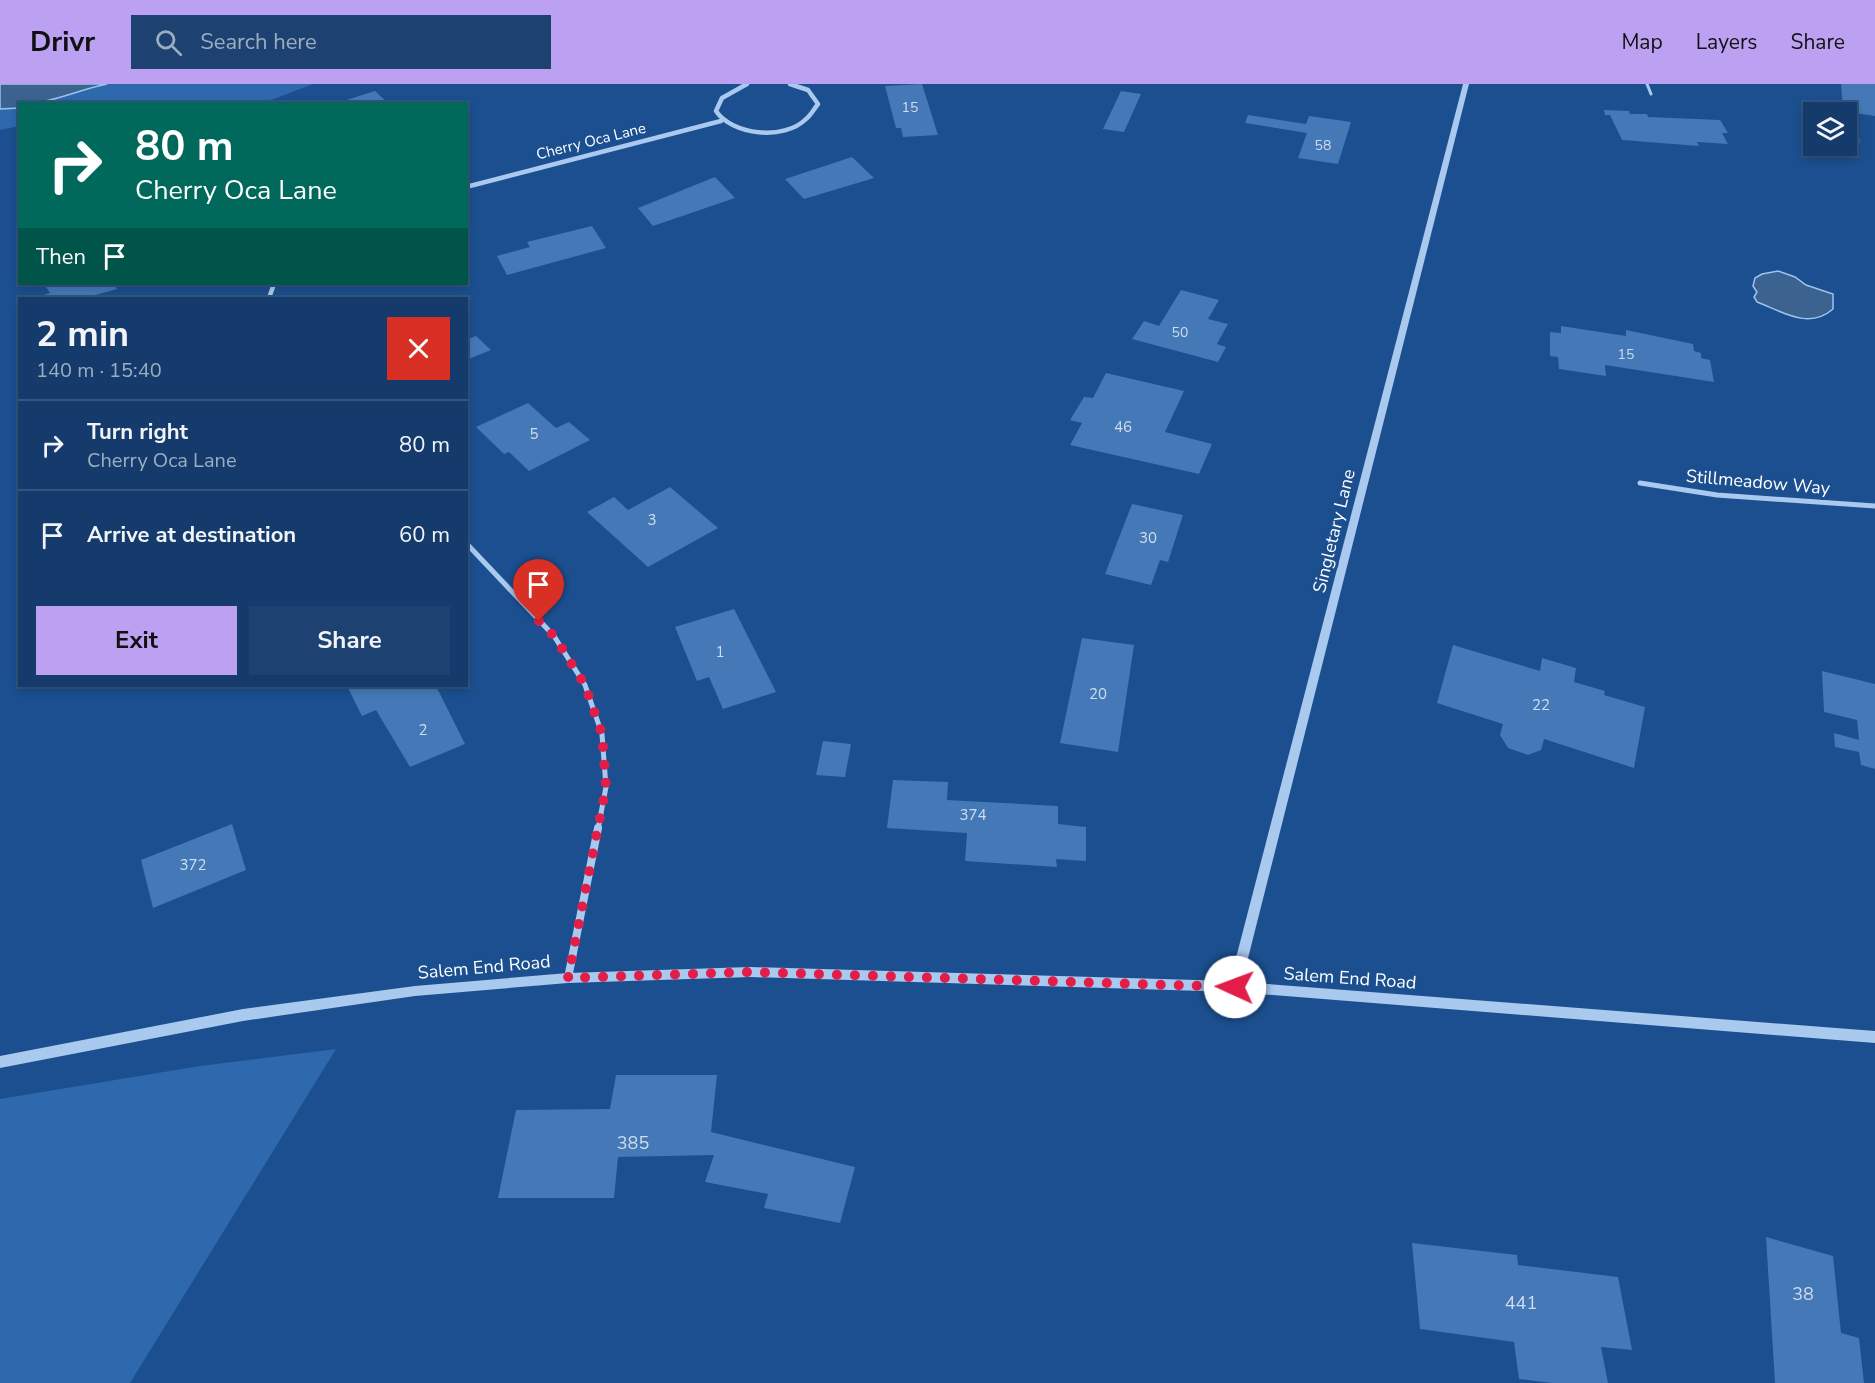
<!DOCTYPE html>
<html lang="en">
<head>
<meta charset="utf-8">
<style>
	:root { --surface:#143b6b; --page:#1d4271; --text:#f1f3f6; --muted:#9dadc1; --line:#33557e; --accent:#bca0f2 }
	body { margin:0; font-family:"Nunito Sans",sans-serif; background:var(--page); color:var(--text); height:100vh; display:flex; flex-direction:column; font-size:22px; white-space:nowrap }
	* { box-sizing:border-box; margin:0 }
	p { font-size:20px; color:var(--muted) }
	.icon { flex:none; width:33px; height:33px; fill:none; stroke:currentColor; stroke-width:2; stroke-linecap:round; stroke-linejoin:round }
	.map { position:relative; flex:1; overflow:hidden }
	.sheet { position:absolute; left:18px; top:213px; width:450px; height:390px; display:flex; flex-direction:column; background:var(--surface); border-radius:0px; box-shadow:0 3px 9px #0003,0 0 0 2px var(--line) }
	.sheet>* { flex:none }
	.hud { position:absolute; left:18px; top:18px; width:450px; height:183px; border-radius:0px; box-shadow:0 3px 9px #0003,0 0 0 2px var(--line); background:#00695c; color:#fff; overflow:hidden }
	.buttons { position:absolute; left:1803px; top:18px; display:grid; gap:12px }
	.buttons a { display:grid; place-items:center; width:54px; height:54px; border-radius:0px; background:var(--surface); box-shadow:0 3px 9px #0003,0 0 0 2px var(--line); font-size:30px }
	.pin { position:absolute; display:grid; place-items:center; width:51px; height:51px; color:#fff; margin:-62px -26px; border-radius:50% 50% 50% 0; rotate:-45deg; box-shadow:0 0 6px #0007 }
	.pin .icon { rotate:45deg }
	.me { position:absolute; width:66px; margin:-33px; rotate:272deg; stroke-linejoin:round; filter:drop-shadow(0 0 4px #0008) }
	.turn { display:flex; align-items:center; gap:21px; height:126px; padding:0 18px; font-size:27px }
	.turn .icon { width:78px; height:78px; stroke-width:2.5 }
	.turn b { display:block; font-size:42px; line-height:51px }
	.then { display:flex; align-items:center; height:57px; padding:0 18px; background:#0003; gap:12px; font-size:22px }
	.round { display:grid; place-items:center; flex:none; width:63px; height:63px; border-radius:0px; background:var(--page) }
	.overview { display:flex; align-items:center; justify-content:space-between; height:102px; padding:0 18px }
	h1 { font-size:36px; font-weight:700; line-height:45px }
	.action { display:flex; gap:12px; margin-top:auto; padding:12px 18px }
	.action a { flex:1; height:69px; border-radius:0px; background:var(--accent); color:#111; font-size:24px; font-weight:700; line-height:69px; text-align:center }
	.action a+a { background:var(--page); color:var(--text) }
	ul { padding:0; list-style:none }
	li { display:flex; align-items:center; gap:18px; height:90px; padding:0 18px; border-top:2px solid var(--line) }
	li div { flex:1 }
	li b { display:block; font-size:22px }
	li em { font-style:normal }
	header { display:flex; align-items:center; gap:36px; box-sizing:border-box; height:84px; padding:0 30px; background:var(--accent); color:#111 }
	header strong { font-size:28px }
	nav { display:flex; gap:33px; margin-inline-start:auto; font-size:21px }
	.search { width:420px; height:54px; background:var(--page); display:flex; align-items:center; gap:15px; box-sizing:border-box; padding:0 21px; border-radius:0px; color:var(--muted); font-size:22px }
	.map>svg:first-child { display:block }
	.green { fill:#2e69ad }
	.water { fill:#3c6290; stroke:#9cc4f0; stroke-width:1.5 }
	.building { fill:#4478b7 }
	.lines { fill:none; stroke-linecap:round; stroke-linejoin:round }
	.service { stroke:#a9c9ee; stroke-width:3 }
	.minor-far2 { stroke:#a9c9ee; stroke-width:4.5 }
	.minor-far1 { stroke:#a9c9ee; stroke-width:5 }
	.minor { stroke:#a9c9ee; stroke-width:8 }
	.tertiary { fill:#a9c9ee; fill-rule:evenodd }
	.route { stroke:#e11d48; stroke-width:10; stroke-dasharray:0 18 }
	.labels { text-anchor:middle; stroke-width:6; stroke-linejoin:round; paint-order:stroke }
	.far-number-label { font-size:14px; fill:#d0dded }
	.far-street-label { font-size:15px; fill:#fff; stroke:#1b4f8f }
	.number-label { font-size:15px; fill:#d0dded }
	.street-label { font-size:18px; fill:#fff; stroke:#1b4f8f }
	.near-number-label { font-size:18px; fill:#d0dded }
</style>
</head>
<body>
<header>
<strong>Drivr</strong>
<div class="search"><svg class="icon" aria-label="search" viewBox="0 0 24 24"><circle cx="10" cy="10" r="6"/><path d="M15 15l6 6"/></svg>Search here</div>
<nav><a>Map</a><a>Layers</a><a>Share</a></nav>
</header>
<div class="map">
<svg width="1875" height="1299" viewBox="0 0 1875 1299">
	<rect width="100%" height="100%" fill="#1b4f8f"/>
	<path class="green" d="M0,0H313L263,19L170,20L166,16L147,20H20L19,42L0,46Z
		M336,965L130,1299H0V1015L200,982Z"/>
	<path class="water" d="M0,0H107C77,6 50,20 20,20L19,24L0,25Z
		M1778,187L1795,193L1806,201L1833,210V225C1809,246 1783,228 1757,218L1754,213L1757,208L1753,202L1755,194L1762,190Z"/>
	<path class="building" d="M922,0L938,51L903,53L901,44H896L885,2Z
		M1841,0H1875V32L1843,27Z
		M375,7L389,20H337V19Z
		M1121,7L1141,10L1124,48L1103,45Z
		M1604,26L1629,27L1630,30H1647L1648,33L1720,36L1728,49H1722L1728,60L1697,58L1699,62L1622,56L1610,31H1605Z
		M1248,31L1306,40L1309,32L1351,38L1338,80L1298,74L1307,49L1245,39Z
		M1846,53L1860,55L1858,66L1842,63L1846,62Z
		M852,73L874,94L804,115L785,95Z
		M715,93L735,114L653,142L638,124Z
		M592,142L606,164L507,191L497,172L530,163L527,158Z
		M44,200H114L117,205L85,214H35L50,209Z
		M1181,206L1219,216L1208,235L1228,240L1217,260L1226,263L1218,278L1132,255L1144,237L1159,242Z
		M1561,242L1626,252V246L1693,260L1694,267L1701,269V274L1710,276L1714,298L1605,281L1606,292L1559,285L1558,273L1550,272V248L1561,249Z
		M476,252L491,266L466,276V256Z
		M1106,289L1184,307L1165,348L1212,360L1199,390L1070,361L1082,339L1070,336L1084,313L1093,314Z
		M528,319L556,344L569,338L590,356L529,387L509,368L504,370L476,343Z
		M670,403L718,444L648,483L587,428L614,413L628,426Z
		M1132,420L1183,431L1168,478L1160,476L1151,501L1105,490Z
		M734,525L776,608L723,625L709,593L697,597L675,543Z
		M1082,554L1134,561L1118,668L1060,659Z
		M1453,561L1540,587L1542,574L1576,584L1574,598L1605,607L1604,611L1645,623L1634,684L1544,655L1541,666L1528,671L1508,664L1500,651L1503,640L1437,619Z
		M1822,587L1875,600V685L1861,681L1859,668L1835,663L1834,649L1859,656L1857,636L1824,628Z
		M347,602H436L465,660L410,683L376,626L362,632Z
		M823,657L851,660L845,693L816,691Z
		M893,696L948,698L947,716L1058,722V740L1086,743V777L1056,775L1057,783L965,777L967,749L887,744Z
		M232,740L246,786L153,824L141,776Z
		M616,991H717L711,1048L855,1083L840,1139L764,1124L768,1110L705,1098L714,1071L618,1073L614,1114H498L516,1026L610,1025Z
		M1766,1153L1833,1172L1841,1249L1859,1254L1864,1299H1775Z
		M1412,1159L1517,1171L1518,1181L1618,1193L1632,1266L1601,1263L1608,1299H1552L1519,1295L1514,1258L1420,1245Z"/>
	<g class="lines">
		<path class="service" d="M1647,0L1651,10"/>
		<path class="minor-far2" d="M747,0L722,14L716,27C732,51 784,57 806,35C811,31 814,25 818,20L808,6L790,0
			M466,103L721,37
			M269,214L274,200"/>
		<path class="minor-far1" d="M1640,399L1717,411L1875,422
			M466,459L554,552L585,601L602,650L606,703L598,745"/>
		<path class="minor" d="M568,894L598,744"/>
		<path class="tertiary" d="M1463,0H1469L1242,898L1875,947V959L1235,908L750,893L568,899L415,912L243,937L0,984V972L243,925L415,902L568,889L750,883L1230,897Z"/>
	</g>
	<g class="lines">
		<path class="route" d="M539,537L554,552L585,601L602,650L606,703L568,894L750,888L1235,903"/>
	</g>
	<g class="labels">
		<g class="far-number-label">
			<text x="910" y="28">15</text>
			<text x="1323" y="66">58</text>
			<text x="1180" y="253">50</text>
			<text x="1626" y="275">15</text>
		</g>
		<g class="far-street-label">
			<text transform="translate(591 57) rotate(-14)" y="5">Cherry Oca Lane</text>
		</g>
		<g class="number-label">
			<text x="1123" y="348">46</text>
			<text x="534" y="355">5</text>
			<text x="652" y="441">3</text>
			<text x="1148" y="459">30</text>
			<text x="720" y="573">1</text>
			<text x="1098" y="615">20</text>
			<text x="1541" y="626">22</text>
			<text x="423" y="651">2</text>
			<text x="973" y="736">374</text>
			<text x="193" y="786">372</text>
		</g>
		<g class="street-label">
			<text transform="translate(1758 398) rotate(5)" y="6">Stillmeadow Way</text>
			<text transform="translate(1334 447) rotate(-76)" y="6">Singletary Lane</text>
			<text transform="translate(484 883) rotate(-5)" y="6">Salem End Road</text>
			<text transform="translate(1350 894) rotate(4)" y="6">Salem End Road</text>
		</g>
		<g class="near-number-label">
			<text x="633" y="1065">385</text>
			<text x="1803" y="1216">38</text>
			<text x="1521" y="1225">441</text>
		</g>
	</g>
</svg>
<div class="buttons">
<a><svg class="icon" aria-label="layers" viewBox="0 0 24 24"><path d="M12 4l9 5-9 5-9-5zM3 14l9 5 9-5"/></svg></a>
</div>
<div class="pin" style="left:539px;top:537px;background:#d93025"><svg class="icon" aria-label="arrive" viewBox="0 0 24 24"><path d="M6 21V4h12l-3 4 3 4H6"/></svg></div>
<svg class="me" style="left:1235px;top:903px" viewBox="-20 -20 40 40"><circle r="19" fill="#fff"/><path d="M0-13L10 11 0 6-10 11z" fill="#e11d48"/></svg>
<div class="hud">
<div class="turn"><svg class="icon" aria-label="right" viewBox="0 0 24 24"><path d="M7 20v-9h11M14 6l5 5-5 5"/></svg><div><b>80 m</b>Cherry Oca Lane</div></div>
<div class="then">Then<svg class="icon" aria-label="arrive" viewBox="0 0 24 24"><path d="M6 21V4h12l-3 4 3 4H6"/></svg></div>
</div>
<section class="sheet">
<div class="overview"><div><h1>2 min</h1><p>140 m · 15:40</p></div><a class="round" style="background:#d93025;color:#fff"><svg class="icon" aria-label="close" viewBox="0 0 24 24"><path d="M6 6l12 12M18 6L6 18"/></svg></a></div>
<ul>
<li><svg class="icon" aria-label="right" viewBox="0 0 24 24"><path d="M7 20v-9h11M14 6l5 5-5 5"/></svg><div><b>Turn right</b><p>Cherry Oca Lane</p></div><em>80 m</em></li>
<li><svg class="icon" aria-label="arrive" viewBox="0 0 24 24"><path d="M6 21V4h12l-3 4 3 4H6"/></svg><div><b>Arrive at destination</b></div><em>60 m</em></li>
</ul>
<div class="action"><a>Exit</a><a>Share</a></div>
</section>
</div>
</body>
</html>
